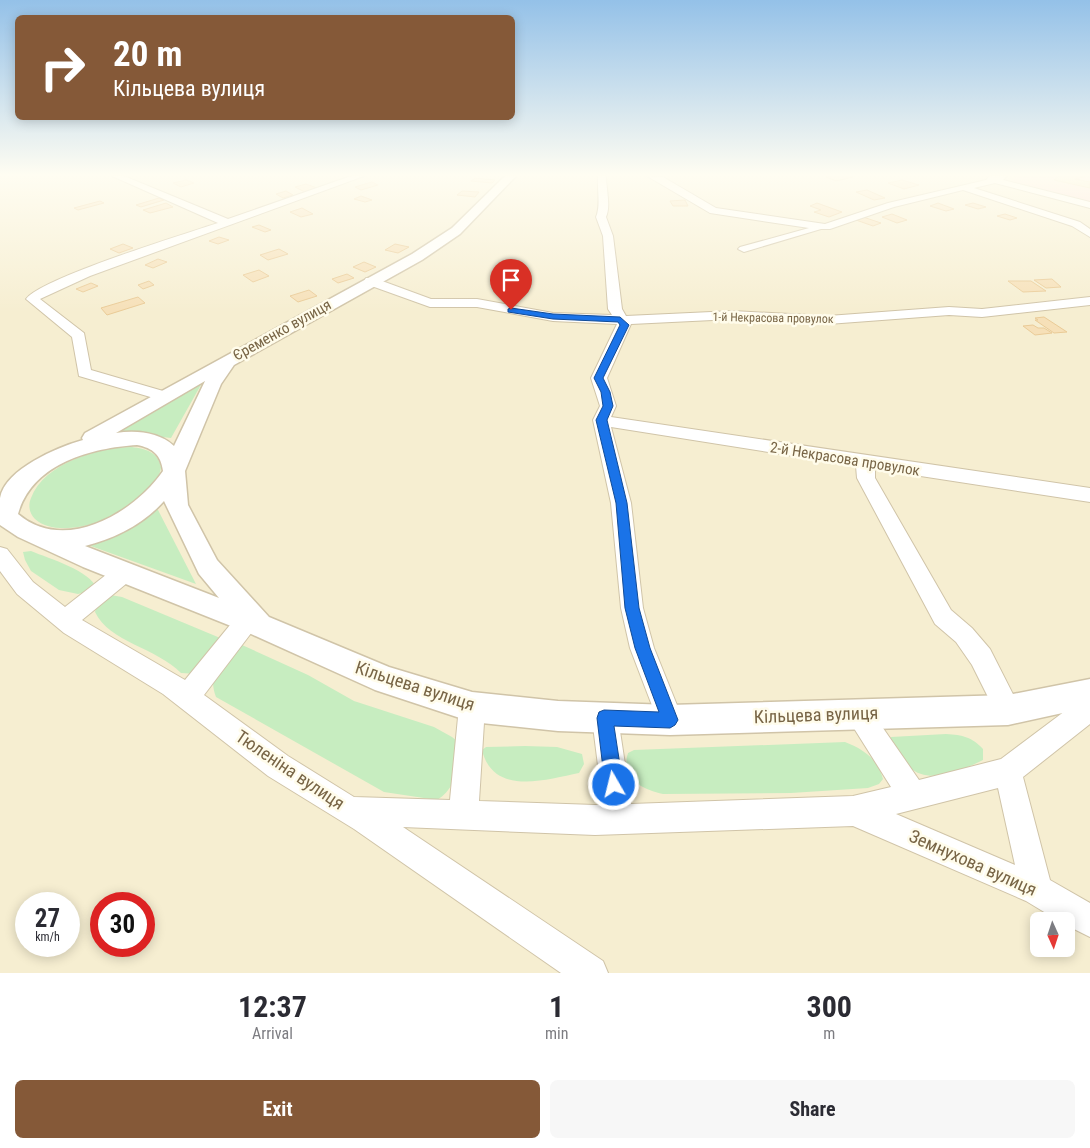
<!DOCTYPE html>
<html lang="en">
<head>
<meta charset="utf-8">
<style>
	:root { --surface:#fff; --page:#f7f7f7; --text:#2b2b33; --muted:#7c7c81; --accent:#855938 }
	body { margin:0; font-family:"Roboto Condensed",sans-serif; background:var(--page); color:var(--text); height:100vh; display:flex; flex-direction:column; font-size:19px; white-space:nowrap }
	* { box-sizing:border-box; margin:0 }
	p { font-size:16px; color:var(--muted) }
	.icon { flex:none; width:28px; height:28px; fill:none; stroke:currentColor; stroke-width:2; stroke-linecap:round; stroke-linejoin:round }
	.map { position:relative; height:973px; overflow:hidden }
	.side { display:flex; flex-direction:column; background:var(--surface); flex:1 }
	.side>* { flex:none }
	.hud { position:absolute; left:15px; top:15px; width:500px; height:105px; border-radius:8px; box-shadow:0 2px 12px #0003; background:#855938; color:#fff; overflow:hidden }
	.needle { width:32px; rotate:177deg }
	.fabs { position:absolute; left:1030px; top:912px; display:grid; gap:10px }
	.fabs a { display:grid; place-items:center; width:45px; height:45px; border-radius:8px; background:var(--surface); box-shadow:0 2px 12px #0003; font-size:25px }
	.speed { position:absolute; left:15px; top:892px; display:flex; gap:10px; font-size:25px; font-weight:700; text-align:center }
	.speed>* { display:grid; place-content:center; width:65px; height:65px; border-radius:50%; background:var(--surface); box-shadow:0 2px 12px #0003; line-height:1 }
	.speed small { font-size:12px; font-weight:400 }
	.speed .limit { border:8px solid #d22; background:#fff; color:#111 }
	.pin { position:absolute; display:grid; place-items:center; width:42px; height:42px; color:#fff; margin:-51px -21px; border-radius:50% 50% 50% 0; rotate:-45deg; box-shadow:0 0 5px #0007 }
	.pin .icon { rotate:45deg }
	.me { position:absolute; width:55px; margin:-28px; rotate:352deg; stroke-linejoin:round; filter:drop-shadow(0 0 4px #0008) }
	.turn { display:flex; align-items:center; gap:18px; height:105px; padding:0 15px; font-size:22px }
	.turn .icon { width:65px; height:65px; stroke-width:2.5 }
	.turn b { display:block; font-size:35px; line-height:42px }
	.eta { display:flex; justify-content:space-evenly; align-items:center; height:85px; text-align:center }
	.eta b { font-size:30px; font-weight:700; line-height:35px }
	.cta { display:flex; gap:10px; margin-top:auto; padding:10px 15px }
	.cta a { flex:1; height:58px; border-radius:8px; background:var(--accent); color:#fff; font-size:20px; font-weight:700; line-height:58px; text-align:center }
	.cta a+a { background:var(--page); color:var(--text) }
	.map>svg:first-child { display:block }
	.residential { fill:#f6eed1; fill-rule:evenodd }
	.medical { fill:#fddad5 }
	.green { fill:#c7edc0 }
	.building { fill:#f6e0b8; stroke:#eacb97 }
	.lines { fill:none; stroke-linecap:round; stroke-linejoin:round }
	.minor-casing { stroke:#d0c4a8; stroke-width:2 }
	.tertiary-casing { stroke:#d0c4a8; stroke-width:3 }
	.minor { fill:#fff; fill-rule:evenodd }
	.tertiary { fill:#fff; fill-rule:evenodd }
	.route { fill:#1a73e8; stroke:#114b97 }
	.labels { text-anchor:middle; stroke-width:5; stroke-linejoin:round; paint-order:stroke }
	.far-street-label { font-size:12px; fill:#786546; stroke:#fffceb }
	.street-label { font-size:15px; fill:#786546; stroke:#fffceb }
	.near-street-label { font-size:18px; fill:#786546; stroke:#fffceb }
</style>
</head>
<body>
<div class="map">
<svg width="1090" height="973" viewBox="0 0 1090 973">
	<rect width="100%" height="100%" fill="#fefae3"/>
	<path class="residential" d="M0,176H1090V973H0ZM26,904H69V946H26ZM101,904H144V946H101ZM1039,921H1066V949H1039Z"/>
	<path class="medical" d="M1016,176H1090V202L1011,181Z"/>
	<path class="green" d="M202,383L171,438L117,432Z
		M132,447C146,449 158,452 161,467C157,506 66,547 35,519C29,513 28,505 31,498C44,463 99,447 132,447Z
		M157,508L196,584L88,545Z
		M31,551C50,559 90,570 97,589L78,594L59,590L31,571L25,560L23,552Z
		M105,594L122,597L225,640L197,674L181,673C157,648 109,642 95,612L97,604Z
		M242,645L308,675L354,701L434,727L452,737L462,745C458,766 457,788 437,800L384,792L216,697C206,671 224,661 242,645Z
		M946,734C963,735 972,737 983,749V760C962,770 930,786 909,767C902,760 897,750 890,742L891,737Z
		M845,742C863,749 878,759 883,779L879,784L868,788L791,793L663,794C642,789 620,779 628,753L634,750Z
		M525,746L557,747L582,754L584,764L579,773C545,780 493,796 482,750L486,747Z"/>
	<path class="building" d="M830,176H851L853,177L836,181L826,177Z
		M1059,176H1085L1075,179L1090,182V188L1054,180Z
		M475,178L495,180L492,183L471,181Z
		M186,180L194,183L181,187L173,183Z
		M902,180L919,185L904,189L888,183Z
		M372,182L378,185L361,190L355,187Z
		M306,184L317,188L305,192L295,187Z
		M867,190L885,198L874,200L856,192Z
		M286,191L293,195L283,198L276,194Z
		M462,191L479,192L475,197L457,195Z
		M361,196L372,200L365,202L354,199Z
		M159,198L164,200L141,207L136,205Z
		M685,200L688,206H673L670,201Z
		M100,201L104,203L78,210L74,208Z
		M166,203L173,207L150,213L143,210Z
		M817,203L842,212L829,217L814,212L821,210L810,206Z
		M938,203L954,209L946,211L930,206Z
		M973,203L986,207L978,209L965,205Z
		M302,208L313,214L301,217L290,212Z
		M892,214L907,220L897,223L882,217Z
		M1005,214L1017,218L1010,220L997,216Z
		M863,217L881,223L873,226L856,220Z
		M259,225L271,230L265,232L252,227Z
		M219,237L229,240L218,244L209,241Z
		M123,244L133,248L119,253L110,249Z
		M395,244L409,247L398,253L385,250Z
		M279,249L288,254L268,260L260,255Z
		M158,259L167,262L153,268L145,265Z
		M364,262L376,267L365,272L353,267Z
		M259,270L269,276L253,282L243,275Z
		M347,274L354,278L338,283L332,279Z
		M1052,279L1061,287L1046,288L1034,280Z
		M149,281L154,285L143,289L138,285Z
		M1008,281H1031L1046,291L1023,292Z
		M91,283L98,286L83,292L76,289Z
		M309,290L317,296L298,302L290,296Z
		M138,297L145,303L107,315L101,308Z
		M1044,317L1067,332L1054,333L1035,320H1038L1035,318Z
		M1033,325L1038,328H1044L1052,333L1035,335L1023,326Z"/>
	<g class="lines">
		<defs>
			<path id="minor" d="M112,176H124L228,219L351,176H364L90,276L40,299L84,333L91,370L170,393L172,396L164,401L79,376L72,337L26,299C41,278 185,234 218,223Z
				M598,176H606C606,189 611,206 606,217L613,236L622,309L626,316L733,311L828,316L949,307L982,309L1090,297V305L982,317L949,315L828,324L733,319L631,324L607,378L616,406L611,417L1090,488V502L875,469V478L951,610L972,628L990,649L1021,710L1017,719L1008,722L999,719L972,665L956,642L935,624L857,478L856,466L611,427L631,503L643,608L654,648L683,720L679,729L670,733L661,729L630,648L621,608L611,503L593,420L600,406L591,378L617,324L553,321L477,307H430L366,284L364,281L366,278H374L431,299H477L553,313L612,315L608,309L603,236L596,217C601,206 597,189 598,176Z
				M647,176L663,177L716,208L825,224L888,203L986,180L990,176H1007L1003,180L1090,202V208L995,183L974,188L1080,222L1090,229V237L1072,226L963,190L894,207L830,229H821L744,252L738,249L740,247L809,228L710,213Z
				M0,547L7,549L33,582L65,607L116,567L124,564L132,567L135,573L132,579L82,620L185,680L239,614L247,611L255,614L259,621L255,628L204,695L288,756L354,797L450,800L459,707L463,698L472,695L481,698L485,707L479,801L595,805H603L592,718L596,709L605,705L614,709L618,718L631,804L853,796L891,787L845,714L849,705L858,701L867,705L919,780L1001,759L1081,699L1090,696V724L1023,777L1050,880L1090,903V937L1066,925V921H1059L1026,901L853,826L595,835L403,827L603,961L608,973H561L354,829L268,776L163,694L64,633L17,594L0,571ZM998,788L1015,865L896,814Z"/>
			<path id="tertiary" d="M505,176H516L460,234L422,260L234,365L221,384L185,471L188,505L217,560L269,617L389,667L472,692L558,701L670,705L1008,695L1090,679V707L1008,725L670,735L558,731L472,722L375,690L251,634L83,567L18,537L0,525C0,517 0,506 0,498C5,469 58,447 83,440L82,438L85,433L412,254L452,228ZM205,381L174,446C159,432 136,430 116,433ZM137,445C153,448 161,455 163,471C134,513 65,554 18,514C32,464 90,448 137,445ZM164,501L199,574L219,598L85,546C114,539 144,524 164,501Z"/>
		</defs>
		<use href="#minor" class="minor-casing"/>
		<use href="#tertiary" class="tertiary-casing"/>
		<use href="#minor" class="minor"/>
		<use href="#tertiary" class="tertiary"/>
	</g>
	<linearGradient id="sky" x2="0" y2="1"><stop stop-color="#94c1e8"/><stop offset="0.56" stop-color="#fffdf2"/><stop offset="1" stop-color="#fffdf2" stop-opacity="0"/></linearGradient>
	<rect width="1090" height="312" fill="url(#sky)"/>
	<path class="route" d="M511,308L553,314L620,317L629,325L603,378L610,392L613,406L607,420L627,503L639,608L650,648L678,720L675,725L670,728L614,726L623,785L620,791L614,794L608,791L605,785L597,718L599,712L604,710L659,712L635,648L625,608L616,503L596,420L603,406L601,392L594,378L620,325L618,322L553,319L508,312V309Z"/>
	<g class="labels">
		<g class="far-street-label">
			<text transform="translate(773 318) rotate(1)" y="4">1-й Некрасова провулок</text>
		</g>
		<g class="street-label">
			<text transform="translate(282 330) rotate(-29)" y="5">Єременко вулиця</text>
			<text transform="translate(845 459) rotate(9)" y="5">2-й Некрасова провулок</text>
		</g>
		<g class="near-street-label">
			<text transform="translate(415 686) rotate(18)" y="6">Кільцева вулиця</text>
			<text transform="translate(816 715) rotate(-2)" y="6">Кільцева вулиця</text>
			<text transform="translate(290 770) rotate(34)" y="6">Тюленіна вулиця</text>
			<text transform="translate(973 863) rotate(24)" y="6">Земнухова вулиця</text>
		</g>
	</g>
</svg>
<div class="fabs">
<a><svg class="needle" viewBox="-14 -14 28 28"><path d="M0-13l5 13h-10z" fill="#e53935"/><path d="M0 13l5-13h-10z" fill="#7c7c81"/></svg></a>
</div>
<div class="speed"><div>27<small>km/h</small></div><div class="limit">30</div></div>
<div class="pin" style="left:511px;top:310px;background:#d93025"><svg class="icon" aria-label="arrive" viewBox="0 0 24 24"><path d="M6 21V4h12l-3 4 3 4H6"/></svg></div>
<svg class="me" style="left:614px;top:785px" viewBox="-20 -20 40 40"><circle r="17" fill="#1a73e8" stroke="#fff" stroke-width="3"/><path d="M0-11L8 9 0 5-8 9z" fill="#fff"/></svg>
<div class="hud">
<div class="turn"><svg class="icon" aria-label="right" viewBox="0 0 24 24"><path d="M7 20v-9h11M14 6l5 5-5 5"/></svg><div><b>20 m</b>Кільцева вулиця</div></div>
</div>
</div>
<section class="side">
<div class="eta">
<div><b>12:37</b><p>Arrival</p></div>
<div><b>1</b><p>min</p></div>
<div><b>300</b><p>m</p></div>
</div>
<div class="cta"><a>Exit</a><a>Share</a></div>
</section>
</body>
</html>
